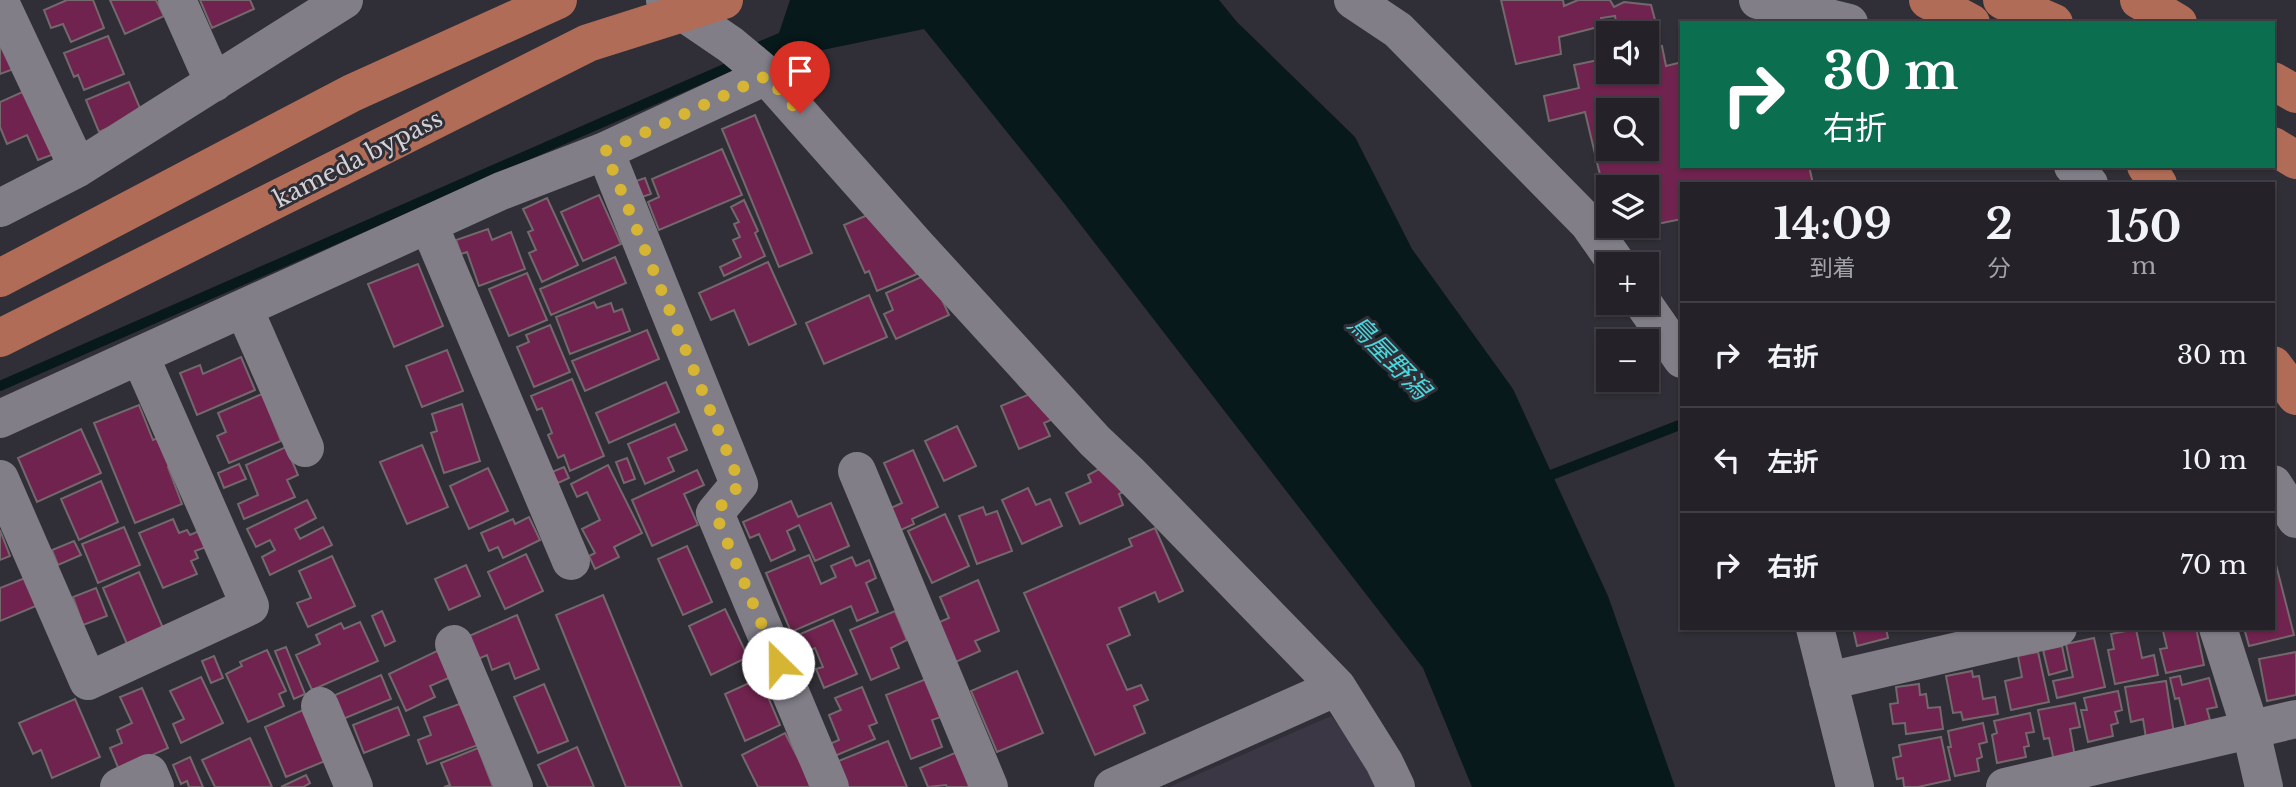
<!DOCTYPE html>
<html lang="ja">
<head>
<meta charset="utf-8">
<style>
	:root { --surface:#242228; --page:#302f34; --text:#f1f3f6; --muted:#a3a4a8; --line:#413f45 }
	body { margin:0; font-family:"Libre Baskerville","Noto Sans JP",serif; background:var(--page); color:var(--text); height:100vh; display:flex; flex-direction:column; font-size:26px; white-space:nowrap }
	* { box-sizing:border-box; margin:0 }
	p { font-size:23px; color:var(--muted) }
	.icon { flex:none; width:38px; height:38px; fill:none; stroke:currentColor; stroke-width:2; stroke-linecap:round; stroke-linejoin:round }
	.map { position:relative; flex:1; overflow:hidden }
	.panel { position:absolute; left:1680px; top:182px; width:595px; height:448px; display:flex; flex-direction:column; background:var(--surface); border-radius:0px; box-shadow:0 2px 5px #0004,0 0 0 2px var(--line) }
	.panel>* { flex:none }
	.guide { position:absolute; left:1680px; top:21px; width:595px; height:147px; border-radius:0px; box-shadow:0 2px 5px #0004,0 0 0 2px var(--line); background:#0b6e4f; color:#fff; overflow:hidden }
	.fabs { position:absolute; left:1596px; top:21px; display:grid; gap:14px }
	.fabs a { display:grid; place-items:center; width:63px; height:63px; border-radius:0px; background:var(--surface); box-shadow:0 2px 5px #0004,0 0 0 2px var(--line); font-size:35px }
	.pin { position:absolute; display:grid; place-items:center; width:60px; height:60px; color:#fff; margin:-72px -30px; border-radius:50% 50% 50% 0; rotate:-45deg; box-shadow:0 0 7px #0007 }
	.pin .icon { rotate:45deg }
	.me { position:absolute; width:77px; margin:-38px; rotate:337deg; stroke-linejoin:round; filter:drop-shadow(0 0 5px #0008) }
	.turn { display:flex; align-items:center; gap:24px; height:147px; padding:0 28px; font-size:32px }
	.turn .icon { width:91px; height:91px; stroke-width:2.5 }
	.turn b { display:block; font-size:49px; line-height:60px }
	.eta { display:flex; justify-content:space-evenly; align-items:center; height:119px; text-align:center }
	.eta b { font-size:42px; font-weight:800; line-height:49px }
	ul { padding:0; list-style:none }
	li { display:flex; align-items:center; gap:21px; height:105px; padding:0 28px; border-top:2px solid var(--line) }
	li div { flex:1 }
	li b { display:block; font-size:26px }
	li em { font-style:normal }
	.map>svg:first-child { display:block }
	.built { fill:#3b3745 }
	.water { fill:#07191a }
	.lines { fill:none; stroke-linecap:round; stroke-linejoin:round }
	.stream { stroke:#07191a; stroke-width:10 }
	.building { fill:#70234e; stroke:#73696d; stroke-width:2; fill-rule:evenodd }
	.street { stroke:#817e88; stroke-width:38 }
	.highway { stroke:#b06c56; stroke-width:38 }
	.route { stroke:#d6b534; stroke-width:12; stroke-dasharray:0 21.6 }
	.labels { text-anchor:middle; stroke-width:6; stroke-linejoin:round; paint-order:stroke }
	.street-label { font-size:24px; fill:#d3d2d7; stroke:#302e36 }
	.water-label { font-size:26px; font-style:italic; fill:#47d7dd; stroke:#302e36 }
</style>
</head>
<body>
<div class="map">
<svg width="2296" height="787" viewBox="0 0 2296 787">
	<rect width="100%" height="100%" fill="#302e36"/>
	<path class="built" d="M1331,716L1357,747L1376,787H1169Z"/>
	<path class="water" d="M790,0H1219L1237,22L1355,137L1412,249L1513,389L1608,596L1675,787H1472L1423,668L1060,198L924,29L774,60L753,44L779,33Z"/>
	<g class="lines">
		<path class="stream" d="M0,386L738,63
			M1541,479L1682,424"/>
	</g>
	<path class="building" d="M67,0H93L104,28L71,42L63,24L51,28L44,10Z
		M110,0H156L164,16L125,34Z
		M200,0H250L254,9L212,28Z
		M1501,0H1563L1564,6L1578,0H1610L1614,7L1624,2L1651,5L1658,31L1618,33L1615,16L1601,18L1602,26L1559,37L1561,54L1516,64Z
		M108,36L124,74L84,90L78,75L74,77L64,53Z
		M0,41L19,67L0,74Z
		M1662,46L1666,66L1682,62V166H1809L1813,184H1682V219L1647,226V187H1608V199L1606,200L1585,112L1549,121L1544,96L1579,88L1574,65L1608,58V72H1647V49ZM1608,110H1647V149H1608Z
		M129,82L142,113L99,132L86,100Z
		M29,89L57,153L38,160L27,135L7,144L0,127V102Z
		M755,115L812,253L779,267L722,129Z
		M722,149L742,195L659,230L648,202L659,197L652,179Z
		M645,178L651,194L639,198L633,182Z
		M599,195L621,244L583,261L561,212Z
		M547,198L578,265L542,282L529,253L536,250L528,232L533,230L523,209Z
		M744,200L758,231L755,233L765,256L724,276L720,267L741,257L733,240L740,237L734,224L739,222L731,207Z
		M877,211L917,274L877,291L869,271L865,273L844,225Z
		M488,229L492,240L511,232L525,269L479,286L467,252L461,254L456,240Z
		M615,257L626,283L551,315L540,289Z
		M768,262L796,324L749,345L734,310L711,320L699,293Z
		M418,264L443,326L394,347L368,284Z
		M527,273L547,320L509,336L489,289Z
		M930,273L949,315L896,339L884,314L893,310L886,293Z
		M869,295L887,337L824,364L806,323Z
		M594,302L597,308L611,303L614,312L622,309L630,331L570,354L556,317Z
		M550,325L570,372L534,387L517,347L529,342L526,335Z
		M647,330L659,359L585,391L572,361Z
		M447,350L463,391L422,407L406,366Z
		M241,357L255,390L197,415L180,373L200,365L203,374Z
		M572,379L604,456L570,471L564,455L558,458L548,435L552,433L542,408L537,410L531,396Z
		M666,382L679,412L609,443L596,413Z
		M1042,389L1053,419L1044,423L1050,436L1019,449L1001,406Z
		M262,394L281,441L229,463L217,436L226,432L218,413Z
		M462,404L480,461L444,473L431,433L437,431L432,414Z
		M139,405L153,440L163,436L174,464L168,467L182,504L135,523L94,423Z
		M675,424L687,450L668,458L674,471L645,484L628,444Z
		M957,426L976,466L944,481L925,441Z
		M81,429L101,473L37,502L18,458Z
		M422,445L448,507L407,524L380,462Z
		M286,447L298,475L287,480L295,497L244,519L238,504L258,495L246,465Z
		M913,450L938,507L912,519L914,524L892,534L882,512L902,503L884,463Z
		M627,458L635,479L624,483L616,462Z
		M239,464L246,479L224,488L218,473Z
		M608,465L642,533L614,547L619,557L595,569L589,556L595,553L582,529L600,520L587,492L577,497L571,484Z
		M564,467L569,478L558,483L552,472Z
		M1103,467L1125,491L1119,494L1123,505L1080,524L1066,493L1091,482L1088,475Z
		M488,468L508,511L469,529L450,486Z
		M697,470L704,485L684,494L698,525L652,546L632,500Z
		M101,481L118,522L79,540L61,499Z
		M1028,488L1036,505L1050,499L1062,526L1022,544L1002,500Z
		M307,500L316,518L295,529L300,539L323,527L332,545L270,575L262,557L275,550L270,540L256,547L247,529Z
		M791,501L798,517L831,503L849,546L815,561L799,525L787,531L795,550L771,561L759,534L750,538L743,522Z
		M983,507L986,515L997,511L1012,551L977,564L959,516Z
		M945,514L969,566L932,583L908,531Z
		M529,517L540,540L503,558L498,547L489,551L481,533L513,519L515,524Z
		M173,519L179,533L187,530L190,535L199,531L206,547L195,551L198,558L191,561L197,574L163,588L139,533Z
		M124,527L140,565L98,583L82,544Z
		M1155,528L1183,591L1159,602L1155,592L1119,608L1130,635L1107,645L1127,690L1141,685L1148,700L1134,706L1145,733L1095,755L1024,593L1132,546L1129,539Z
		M0,530L10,556L0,560Z
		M74,541L81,555L58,565L52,550Z
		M687,546L712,602L683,615L658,559Z
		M2273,553L2294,635L2249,646L2244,628H2273Z
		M526,554L543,591L505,609L488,572Z
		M809,555L821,584L836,577L831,566L852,557L856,566L869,560L876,578L866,583L878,612L857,621L851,606L791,632L766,573Z
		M332,556L355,606L308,627L297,603L311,598L299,571Z
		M466,565L480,596L449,610L435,579Z
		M139,572L166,635L130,651L103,588Z
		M25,578L36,606L0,621V588Z
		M978,580L999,631L975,641L980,651L951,664L935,624L949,618L940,597Z
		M96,588L107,616L83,625L73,597Z
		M603,595L682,787H626L556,615Z
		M725,609L748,657L711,675L689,626Z
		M382,611L395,641L385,646L372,616Z
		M895,611L907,640L891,648L899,668L871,680L850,630Z
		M517,615L539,669L515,679L509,663L492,670L487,655L478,659L469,636Z
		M833,620L857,674L824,688L816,669L823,667L815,648L806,652L798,635Z
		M360,622L378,661L312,690L296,655L320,644L316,635L341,623L344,629Z
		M1853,628H1886L1888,638L1857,646Z
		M2175,628H2196L2204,665L2166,673L2160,649L2167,648L2163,631Z
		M2136,629L2142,658L2154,655L2158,675L2115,684L2108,650L2114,649L2111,634Z
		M2094,638L2105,687L2057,698L2053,681L2073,677L2066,644Z
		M2062,646L2067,670L2049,675L2043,650Z
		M286,647L305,694L294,699L275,651Z
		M267,650L286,691L279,694L284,706L248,722L226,674L242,666L240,662Z
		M439,650L451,677L430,686L435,697L406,711L389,674Z
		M2038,652L2049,702L2011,710L2005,681L2022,677L2018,656Z
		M2296,652V695L2267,701L2259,659Z
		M214,656L223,678L211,683L202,661Z
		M1017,671L1043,733L997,752L971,691Z
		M1972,671L1973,677L1979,676L1983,699L1995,697L1998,714L1963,720L1961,712L1953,713L1946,676Z
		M381,675L391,699L343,719L333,696Z
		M2180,676L2182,685L2209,678L2217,707L2207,709L2210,720L2186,727L2179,698L2175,699L2170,678Z
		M201,677L223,723L181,743L173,724L184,719L170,691Z
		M760,678L780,725L745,741L725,694Z
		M926,679L941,717L932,720L942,747L911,759L886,695Z
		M2166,681L2174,734L2146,738L2143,719L2131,722L2125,687Z
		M544,684L568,741L538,753L514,697Z
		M1919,684L1920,695L1926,694L1928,708L1940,707L1943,729L1906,734L1905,723L1893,724L1890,704L1898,703L1896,687Z
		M862,687L877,723L869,726L875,739L830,758L825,746L839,740L829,715L841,710L835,698Z
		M142,688L168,748L143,759L122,777L110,748L122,743L117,730L132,723L120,697Z
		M2118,691L2122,710L2115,712L2118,723L2111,725L2113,736L2088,742L2081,710H2087L2084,698Z
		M75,699L100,757L52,778L41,750L33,754L19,723Z
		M462,703L478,745L427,764L418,740L431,735L424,717Z
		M2075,703L2080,727L2070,729L2075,757L2054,761L2049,738L2044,739L2038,710Z
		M398,707L409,735L364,753L353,725Z
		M303,710L325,761L286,777L265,727Z
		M2030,713L2034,732L2026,733L2029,746L2024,747L2026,757L1997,763L1992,735L1997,733L1994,721Z
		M1983,723L1987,742L1979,744L1982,757L1977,759L1979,771L1955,776L1948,747H1951L1948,731Z
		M785,733L813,787H758L742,755Z
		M1941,737L1950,780L1918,787H1904L1903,778L1897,779L1893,758L1901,756L1899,745Z
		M250,738L272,787H215L202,760Z
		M888,741L907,787H847L836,762Z
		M577,747L594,787H548L538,765Z
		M478,748L493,787H444L450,785L441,763Z
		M957,752L971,787H947L946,785L928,787L920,768Z
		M190,757L203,787H189L187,781L181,784L173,765Z
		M306,775L310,783L303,787H281Z"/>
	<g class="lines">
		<path class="street" d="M177,0L214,83
			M665,0L731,45L761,70L916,245L1095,441L1129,473L1337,687L1384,762L1396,787
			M1353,0L1398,30L1589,224L1617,264
			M1758,0L1849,23
			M0,2L78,168
			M605,151L739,484L715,513L830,787
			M2073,166L2089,184
			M0,208L78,168L344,0
			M429,225L571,561
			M1643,303L1682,359
			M244,309L305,448
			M0,419L501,191L605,151L766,76
			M857,471L989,787
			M0,479L88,681L250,606L140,356
			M2273,484L2296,519
			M1815,628L1855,787
			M2218,628L2251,731L2264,787
			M454,644L514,787
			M1828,681L2058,628
			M320,706L354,787
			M119,787L149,773L155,787
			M1113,787L1337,687
			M2005,787L2296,719"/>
		<path class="highway" d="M1928,0L1971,23
			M2002,0L2054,23
			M2139,0L2178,23
			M2273,81L2296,94
			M2273,146L2296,160
			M2146,166L2158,184
			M0,278L352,93L558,0
			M0,338L588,43L724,0
			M2273,365L2296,396"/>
	</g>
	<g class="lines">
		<path class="route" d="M778,663L715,513L740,484L605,151L766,76L800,113"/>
	</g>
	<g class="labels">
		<g class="street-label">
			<text transform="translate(358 159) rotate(-27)" y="8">kameda bypass</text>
		</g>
		<g class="water-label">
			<text transform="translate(1389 357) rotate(46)" y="9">鳥屋野潟</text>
		</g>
	</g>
</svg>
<div class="fabs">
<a><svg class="icon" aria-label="sound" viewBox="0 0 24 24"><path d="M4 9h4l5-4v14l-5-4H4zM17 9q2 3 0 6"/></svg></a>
<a><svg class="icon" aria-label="search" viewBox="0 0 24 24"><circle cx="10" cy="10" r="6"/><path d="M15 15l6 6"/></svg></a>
<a><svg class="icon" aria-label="layers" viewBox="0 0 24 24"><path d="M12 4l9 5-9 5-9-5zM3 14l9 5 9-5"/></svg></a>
<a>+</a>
<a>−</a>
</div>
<div class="pin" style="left:800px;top:113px;background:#d93025"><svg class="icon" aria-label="arrive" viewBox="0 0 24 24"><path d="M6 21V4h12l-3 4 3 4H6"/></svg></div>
<svg class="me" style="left:778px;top:663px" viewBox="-20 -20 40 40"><circle r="19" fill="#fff"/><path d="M0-13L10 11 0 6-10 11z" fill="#d6b534"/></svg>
<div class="guide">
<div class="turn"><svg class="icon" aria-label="right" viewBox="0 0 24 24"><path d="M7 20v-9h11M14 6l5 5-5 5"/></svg><div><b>30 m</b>右折</div></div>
</div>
<section class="panel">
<div class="eta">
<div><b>14:09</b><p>到着</p></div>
<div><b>2</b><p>分</p></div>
<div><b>150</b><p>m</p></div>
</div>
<ul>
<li><svg class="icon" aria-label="right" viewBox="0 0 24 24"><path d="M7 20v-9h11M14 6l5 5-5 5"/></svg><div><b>右折</b></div><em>30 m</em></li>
<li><svg class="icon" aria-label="left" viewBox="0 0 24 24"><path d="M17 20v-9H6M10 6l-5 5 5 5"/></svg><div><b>左折</b></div><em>10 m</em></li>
<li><svg class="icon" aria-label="right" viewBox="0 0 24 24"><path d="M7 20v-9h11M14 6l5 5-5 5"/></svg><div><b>右折</b></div><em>70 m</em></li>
</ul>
</section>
</div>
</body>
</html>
